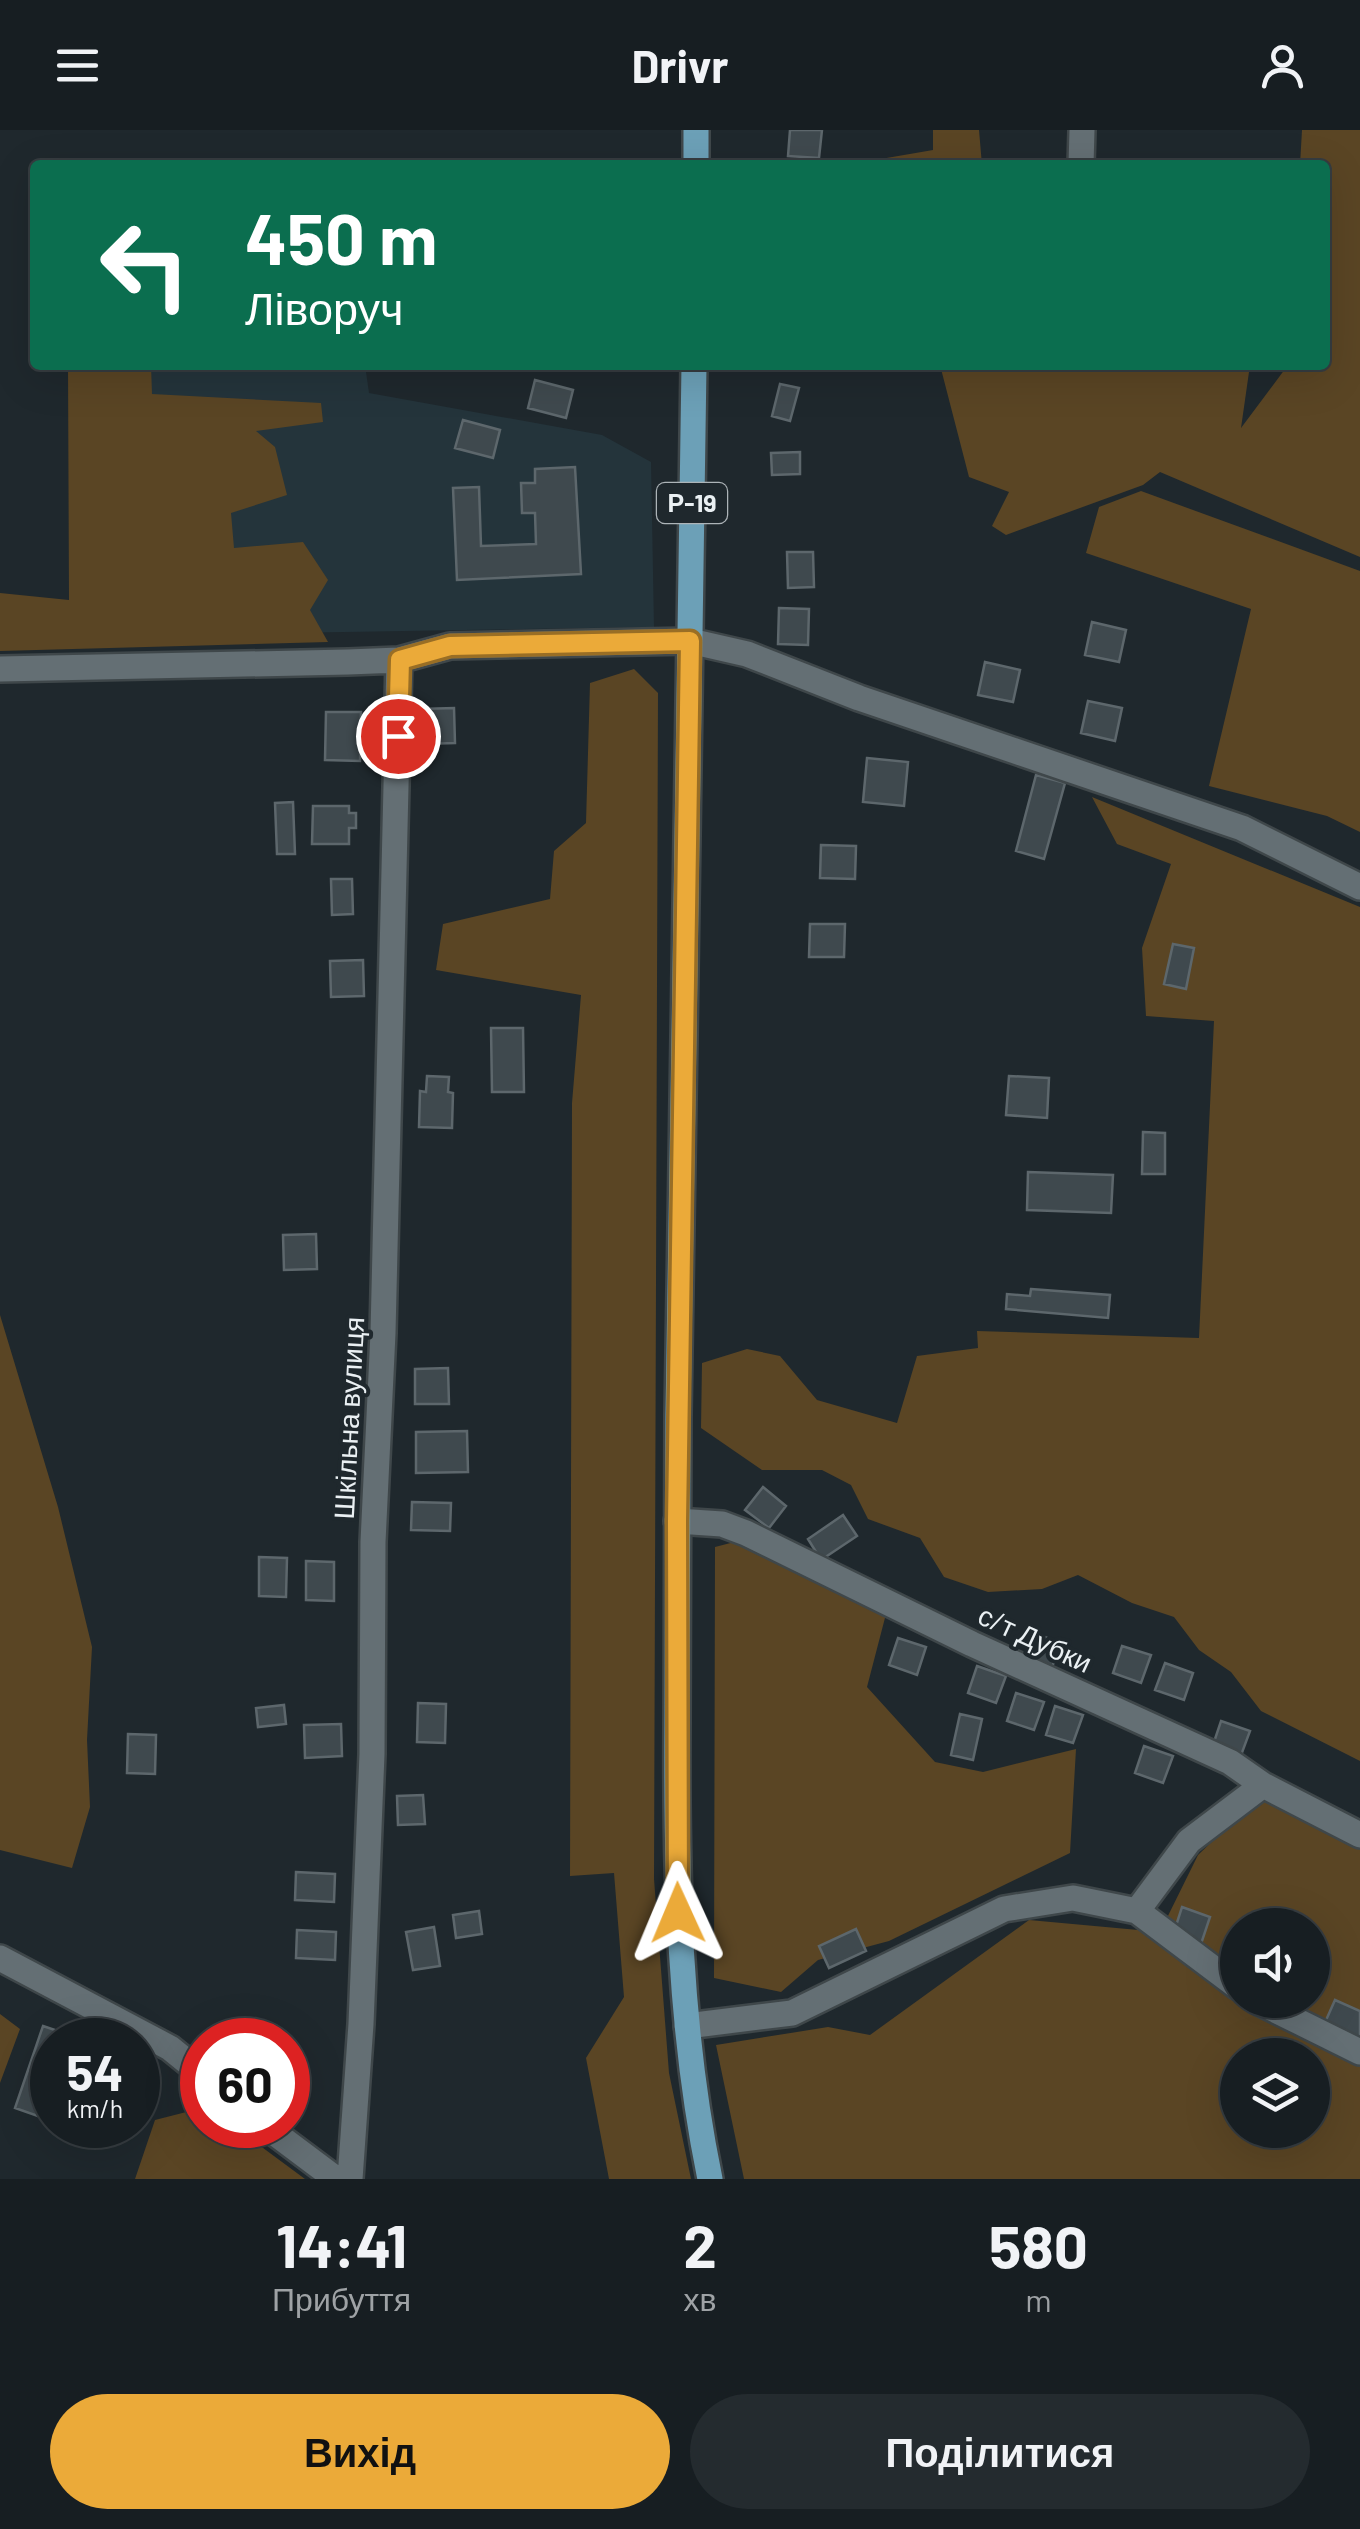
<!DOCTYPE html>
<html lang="uk">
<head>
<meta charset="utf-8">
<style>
	:root { --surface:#171e22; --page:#242b2f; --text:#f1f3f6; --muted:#9ea2a5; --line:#363c40; --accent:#ebaa39 }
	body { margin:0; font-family:Barlow,sans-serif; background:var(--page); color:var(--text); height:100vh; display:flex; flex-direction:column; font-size:38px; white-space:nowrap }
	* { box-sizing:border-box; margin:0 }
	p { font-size:32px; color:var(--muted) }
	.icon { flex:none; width:55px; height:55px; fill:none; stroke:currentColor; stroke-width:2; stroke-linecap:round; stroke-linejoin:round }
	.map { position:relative; height:2049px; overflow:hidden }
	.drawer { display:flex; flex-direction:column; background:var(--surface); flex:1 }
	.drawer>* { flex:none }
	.hud { position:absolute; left:30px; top:30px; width:1300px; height:210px; border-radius:10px; box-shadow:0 10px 40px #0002,0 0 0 2px var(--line); background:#0b6e4f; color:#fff; overflow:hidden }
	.controls { position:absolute; left:1220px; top:1778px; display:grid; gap:20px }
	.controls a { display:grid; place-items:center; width:110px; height:110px; border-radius:50%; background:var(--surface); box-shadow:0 10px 40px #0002,0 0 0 2px var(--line); font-size:50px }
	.speed { position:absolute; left:30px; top:1888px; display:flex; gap:20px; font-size:50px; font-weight:700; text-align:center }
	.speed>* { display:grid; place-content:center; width:130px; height:130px; border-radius:50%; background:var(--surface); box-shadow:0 10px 40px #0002,0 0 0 2px var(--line); line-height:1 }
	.speed small { font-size:25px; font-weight:400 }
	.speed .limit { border:15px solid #d22; background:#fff; color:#111 }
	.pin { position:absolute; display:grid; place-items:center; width:85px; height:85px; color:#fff; margin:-42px; border:5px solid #fff; border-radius:50%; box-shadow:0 2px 10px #0007 }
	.me { position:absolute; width:110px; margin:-55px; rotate:359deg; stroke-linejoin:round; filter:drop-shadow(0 0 8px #0008) }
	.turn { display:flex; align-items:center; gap:35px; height:210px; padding:0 50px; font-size:45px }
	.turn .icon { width:130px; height:130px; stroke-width:2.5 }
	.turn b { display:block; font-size:70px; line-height:85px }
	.eta { display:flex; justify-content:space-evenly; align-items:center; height:170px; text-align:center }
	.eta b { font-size:60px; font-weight:700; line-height:70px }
	.action { display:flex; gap:20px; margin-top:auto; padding:20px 50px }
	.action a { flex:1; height:115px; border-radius:60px; background:var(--accent); color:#111; font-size:40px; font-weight:700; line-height:115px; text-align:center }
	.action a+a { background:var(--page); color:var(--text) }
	header { display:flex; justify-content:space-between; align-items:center; height:130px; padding:0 50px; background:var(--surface); font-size:45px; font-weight:700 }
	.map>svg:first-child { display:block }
	.built { fill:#24343b }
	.green { fill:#5a4524; fill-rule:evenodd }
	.building { fill:#3f494e; stroke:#5d676c; stroke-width:2.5 }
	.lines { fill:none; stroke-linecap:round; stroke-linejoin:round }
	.minor-casing { stroke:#3f474a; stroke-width:30 }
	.major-casing { stroke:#3f474a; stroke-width:30 }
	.minor { stroke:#646f74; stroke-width:25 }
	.major { stroke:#6ca0b7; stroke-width:25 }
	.route-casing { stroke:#996e25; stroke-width:25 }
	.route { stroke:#ebaa39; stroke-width:18 }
	.labels { text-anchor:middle; stroke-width:8; stroke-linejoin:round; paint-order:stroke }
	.shield { fill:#1f282d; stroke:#adb4b8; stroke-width:2.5 }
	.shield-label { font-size:25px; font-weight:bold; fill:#eaf0f3 }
	.street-label { font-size:28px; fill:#eaf0f3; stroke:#1f282d }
</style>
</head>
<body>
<header><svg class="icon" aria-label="menu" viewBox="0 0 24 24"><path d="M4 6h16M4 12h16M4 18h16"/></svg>Drivr<svg class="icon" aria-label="person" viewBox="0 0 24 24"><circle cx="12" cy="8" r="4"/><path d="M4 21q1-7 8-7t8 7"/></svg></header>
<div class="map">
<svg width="1360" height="2049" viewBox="0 0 1360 2049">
	<rect width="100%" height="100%" fill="#1f282d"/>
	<path class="built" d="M93,235H365L369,263L602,305L651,332L654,497L96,506Z"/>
	<path class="green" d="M933,0H979L982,35H870L869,31L933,20Z
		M1302,0H1360V427L1160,342L1143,355L1006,405L992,396L1009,362L969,347L940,235H1250L1241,298L1288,235H1325V35H1300Z
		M68,235H151L152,264L321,273L323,292L256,301L275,317L287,365L231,383L234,418L303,412L328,450L310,480L328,512L0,521V463L69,470Z
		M1141,361L1360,441V702L1327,686L1209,656L1251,479L1086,423L1099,377Z
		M634,539L658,563L654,1749L669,1943L691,2049H609L586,1928L624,1867L614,1743L570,1746L572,973L581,865L436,840L443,794L550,769L554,721L586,693L590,553Z
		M1092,667L1360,777V1631L1261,1581L1231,1542L1199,1520L1174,1487L1132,1473L1078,1445L1042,1459L988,1462L944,1447L920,1408L868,1389L851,1355L822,1340H762L701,1298L702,1233L747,1219L780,1226L817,1270L897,1293L917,1226L978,1218L977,1201L1199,1208L1214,891L1146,886L1142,818L1171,734L1117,714Z
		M0,1185L58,1377L92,1517L87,1610L90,1677L72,1738L0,1720Z
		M742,1410L886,1484L867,1557L935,1632L983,1642L1076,1619L1070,1723L889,1811L818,1830L781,1862L714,1848L715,1417Z
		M1263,1662L1360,1717V2049H744L716,1915L828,1897L870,1905L1029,1790L1160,1802L1198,1725ZM1238,1795H1312V1870H1238ZM1238,1925H1312V2000H1238Z
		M0,1884L20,1899L0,1953Z
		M202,1978V1995H232L305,2049H135L155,1990Z"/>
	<path class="building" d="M790,0H822L819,28L788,26Z
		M535,250L573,260L566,288L528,278Z
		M780,254L799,258L790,291L772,286Z
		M463,290L500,300L493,328L455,318Z
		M800,322V344L772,345L771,323Z
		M575,337L581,444L457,450L453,358L479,357L481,416L536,414L535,383H522L521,353H535V339Z
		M787,422H813L814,457L788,458Z
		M779,478L809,479L808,515L778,514Z
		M1092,492L1126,500L1119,532L1085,525Z
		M985,532L1020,540L1013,572L978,565Z
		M1088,571L1122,578L1115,611L1081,603Z
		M454,578L455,613L422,614L420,579Z
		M326,582H361L360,631L325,630Z
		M867,628L908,632L904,676L863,672Z
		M1036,645L1065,653L1044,729L1016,721Z
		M293,672L295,724H277L275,673Z
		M313,676H349V683H356V698H349V714H312Z
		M821,715L856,716L855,749L820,748Z
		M331,749H352L353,784L332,785Z
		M810,794H845L844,827H809Z
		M1173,814L1194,818L1186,859L1164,854Z
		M363,830L364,866L331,867L330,831Z
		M491,898H523L524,962H492Z
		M427,946L449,947L448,962L453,963L452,998L419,997L420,961L426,962Z
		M1009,946L1049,948L1047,988L1006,985Z
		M1143,1002L1165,1003V1044H1142Z
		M1028,1042L1113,1045L1111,1083L1027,1080Z
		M316,1104L317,1139L284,1140L283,1105Z
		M1031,1159L1110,1165L1108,1188L1006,1179L1007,1164L1030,1166Z
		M448,1238L449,1274H415V1239Z
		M467,1301L468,1342L416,1343V1302Z
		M763,1357L786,1376L769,1398L745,1380Z
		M412,1372L451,1373L450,1401L411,1400Z
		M843,1385L857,1406L821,1430L808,1409Z
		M259,1427L287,1428L286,1467L259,1466Z
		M306,1431L334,1432V1471L306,1470Z
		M1042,1506L1061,1513L1051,1540L1032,1533Z
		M898,1508L926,1517L917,1545L889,1535Z
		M1122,1516L1151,1525L1141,1553L1113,1543Z
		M1165,1533L1193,1543L1184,1570L1155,1560Z
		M977,1536L1006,1546L996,1573L968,1563Z
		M1016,1563L1044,1572L1034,1600L1007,1591Z
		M418,1573L446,1574L445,1613L417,1612Z
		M284,1575L286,1594L258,1597L256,1578Z
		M1055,1576L1083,1585L1073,1613L1046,1605Z
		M960,1584L982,1589L973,1630L951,1625Z
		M1221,1591L1250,1601L1240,1628L1212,1618Z
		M341,1594L342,1626L305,1628L304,1595Z
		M128,1604L156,1605L155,1644L127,1643Z
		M1144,1616L1173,1626L1163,1653L1135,1643Z
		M423,1665L425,1694L398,1695L397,1666Z
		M296,1742L335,1744L334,1772L295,1770Z
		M1182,1777L1210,1787L1201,1814L1173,1805Z
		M479,1781L482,1804L456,1808L453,1785Z
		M434,1797L440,1836L413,1840L406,1802Z
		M856,1799L866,1821L829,1838L819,1816Z
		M297,1800L336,1802L335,1830L296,1828Z
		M1335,1870L1360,1881V1913L1323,1897Z
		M43,1896L61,1902L58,1910H52V1991L15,1978Z
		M86,1995H109L102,2013L82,2006Z"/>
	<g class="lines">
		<defs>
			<path id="minor" d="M1081,35L1082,0
				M0,539L348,532L399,530L450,516L690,511L747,524L859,568L1242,698L1360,757
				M677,1391L722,1394L746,1403L972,1514L1230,1632L1263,1655L1360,1705
				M1137,1781L1238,1857
				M0,1828L170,1918L202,1944
				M1255,1870L1360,1922
				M687,1896L792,1883L1004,1779L1073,1768L1137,1781L1189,1711L1263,1655
				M264,1995L336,2049
				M350,2049L361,1894L372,1624L373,1412L383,1203L399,530"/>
			<path id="major" d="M696,35V0
				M694,235C690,585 683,935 678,1285C677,1388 677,1491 677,1595C676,1747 679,1899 710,2049"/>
		</defs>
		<use href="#minor" class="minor-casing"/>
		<use href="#major" class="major-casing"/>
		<use href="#minor" class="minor"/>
		<use href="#major" class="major"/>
	</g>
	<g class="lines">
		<defs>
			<path id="route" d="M398,606L400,530L450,516L690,511L677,1391L678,1783"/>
		</defs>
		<use href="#route" class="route-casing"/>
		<use href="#route" class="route"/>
	</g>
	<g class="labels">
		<rect class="shield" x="657" y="353" width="70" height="40" rx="8"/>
		<g class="shield-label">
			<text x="692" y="382">Р-19</text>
		</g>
		<g class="street-label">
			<text transform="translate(349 1288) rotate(-87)" y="10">Шкільна вулиця</text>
			<text transform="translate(1035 1509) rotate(25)" y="10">с/т Дубки</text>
		</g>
	</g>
</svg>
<div class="controls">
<a><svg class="icon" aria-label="sound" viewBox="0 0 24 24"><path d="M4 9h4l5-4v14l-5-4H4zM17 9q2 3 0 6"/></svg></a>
<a><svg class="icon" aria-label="layers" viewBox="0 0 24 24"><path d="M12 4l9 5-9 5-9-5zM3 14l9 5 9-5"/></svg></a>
</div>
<div class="speed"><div>54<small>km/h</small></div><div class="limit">60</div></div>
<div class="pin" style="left:398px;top:606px;background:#d93025"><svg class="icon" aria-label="arrive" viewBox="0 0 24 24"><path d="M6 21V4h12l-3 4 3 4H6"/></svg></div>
<svg class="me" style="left:678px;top:1783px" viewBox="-20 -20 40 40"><path d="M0-17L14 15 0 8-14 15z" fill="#ebaa39" stroke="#fff" stroke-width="4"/></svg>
<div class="hud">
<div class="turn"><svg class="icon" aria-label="left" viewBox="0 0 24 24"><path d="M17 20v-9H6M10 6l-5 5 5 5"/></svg><div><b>450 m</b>Ліворуч</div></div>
</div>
</div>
<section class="drawer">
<div class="eta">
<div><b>14:41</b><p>Прибуття</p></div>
<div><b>2</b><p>хв</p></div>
<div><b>580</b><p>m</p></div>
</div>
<div class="action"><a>Вихід</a><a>Поділитися</a></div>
</section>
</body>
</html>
